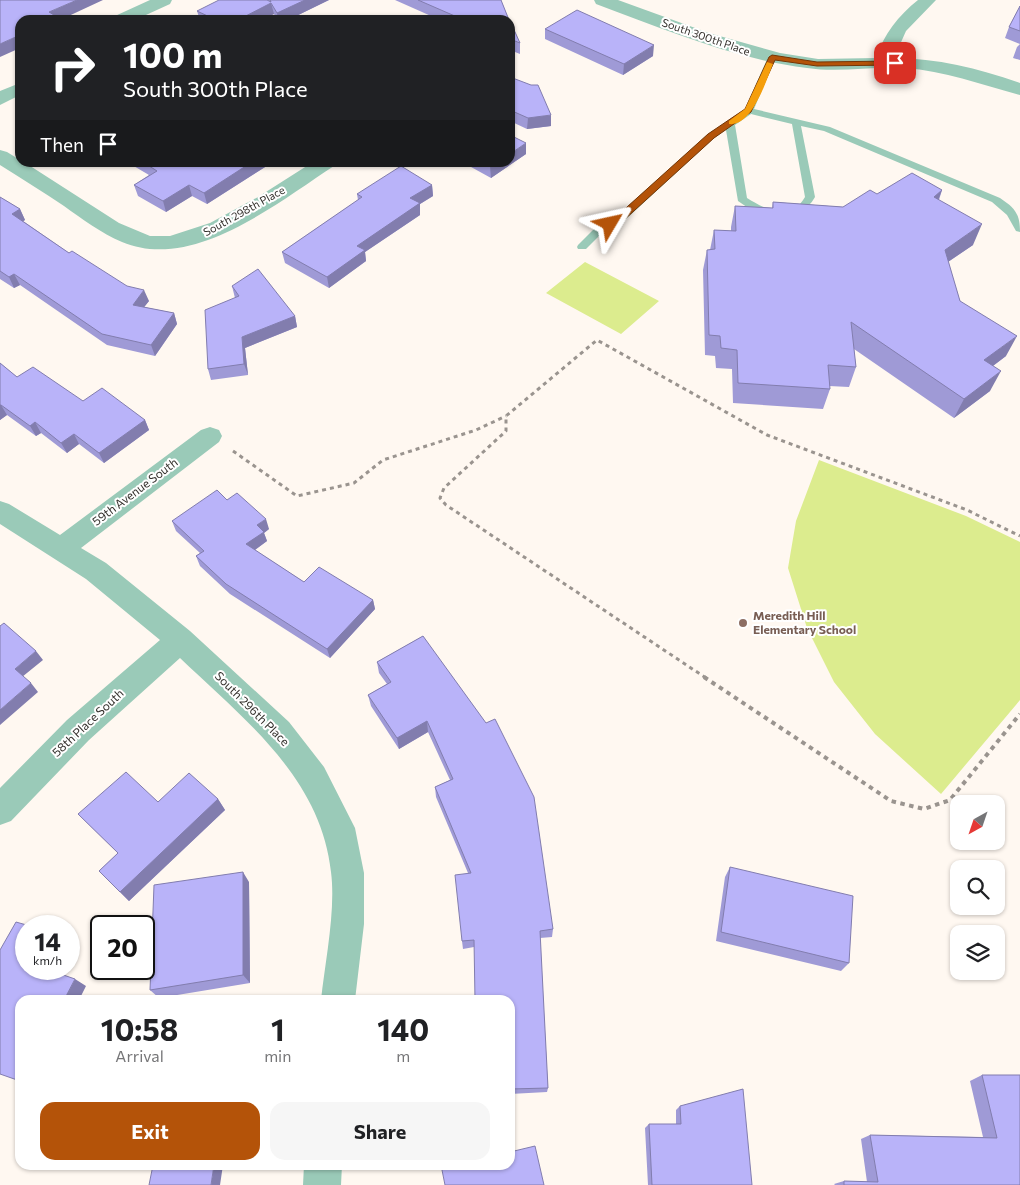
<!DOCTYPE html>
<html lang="en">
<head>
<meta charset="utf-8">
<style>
	:root { --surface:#fff; --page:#f6f6f6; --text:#202124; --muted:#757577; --accent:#b45309 }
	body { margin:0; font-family:Commissioner,sans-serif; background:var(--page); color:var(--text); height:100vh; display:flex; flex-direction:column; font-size:19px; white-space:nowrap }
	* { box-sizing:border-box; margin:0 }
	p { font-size:16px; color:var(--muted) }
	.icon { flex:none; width:28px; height:28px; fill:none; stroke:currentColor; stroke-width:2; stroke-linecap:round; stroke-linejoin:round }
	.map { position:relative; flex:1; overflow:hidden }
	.details { position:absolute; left:15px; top:995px; width:500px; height:175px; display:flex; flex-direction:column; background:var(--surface); border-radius:15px; box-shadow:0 1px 4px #0004 }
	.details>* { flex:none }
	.top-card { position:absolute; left:15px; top:15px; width:500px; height:152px; border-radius:15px; box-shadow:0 1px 4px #0004; background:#202124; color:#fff; overflow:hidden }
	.needle { width:32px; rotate:220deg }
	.fabs { position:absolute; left:950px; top:795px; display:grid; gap:10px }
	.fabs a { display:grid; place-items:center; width:55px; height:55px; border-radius:10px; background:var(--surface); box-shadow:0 1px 4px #0004; font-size:25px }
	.speed { position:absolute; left:15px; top:915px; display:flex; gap:10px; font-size:25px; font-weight:700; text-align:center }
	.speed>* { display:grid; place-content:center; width:65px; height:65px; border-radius:50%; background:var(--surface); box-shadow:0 1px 4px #0004; line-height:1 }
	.speed small { font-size:12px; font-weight:400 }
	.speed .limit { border:2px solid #111; border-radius:8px; background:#fff; color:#111 }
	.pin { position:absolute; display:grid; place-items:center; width:42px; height:42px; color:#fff; margin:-21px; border-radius:10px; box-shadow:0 2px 8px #0006 }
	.me { position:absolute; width:55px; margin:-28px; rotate:54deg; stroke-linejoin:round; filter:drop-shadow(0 0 4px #0008) }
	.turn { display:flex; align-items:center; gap:18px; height:105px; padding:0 25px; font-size:22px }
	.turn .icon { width:65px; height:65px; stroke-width:2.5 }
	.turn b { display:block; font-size:35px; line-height:42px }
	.then { display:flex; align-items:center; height:48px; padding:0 25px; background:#0003; gap:10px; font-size:19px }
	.eta { display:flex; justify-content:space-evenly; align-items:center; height:85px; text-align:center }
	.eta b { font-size:30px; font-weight:700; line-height:35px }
	.primary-button { display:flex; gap:10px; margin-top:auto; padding:10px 25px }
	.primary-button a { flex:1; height:58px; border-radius:15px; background:var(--accent); color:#fff; font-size:20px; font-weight:700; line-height:58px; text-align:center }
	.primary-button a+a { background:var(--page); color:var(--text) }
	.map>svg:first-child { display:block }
	.green { fill:#dcec8e }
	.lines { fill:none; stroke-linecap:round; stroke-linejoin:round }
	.path-far1 { stroke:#9a948f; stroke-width:3; stroke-dasharray:4 4; stroke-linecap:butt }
	.path { stroke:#9a948f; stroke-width:4; stroke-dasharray:4.5 4.5; stroke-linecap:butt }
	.service { fill:#9acab8; fill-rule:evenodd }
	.minor { fill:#9acab8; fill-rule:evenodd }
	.wall { fill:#9f9ad6 }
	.shaded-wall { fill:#827dae }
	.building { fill:#b9b3f9; stroke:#827dae }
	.route { fill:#b45309; stroke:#753606 }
	.slow { fill:#f59e0b }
	.education-dot { fill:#8d6e63; stroke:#fff; stroke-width:2 }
	.labels { text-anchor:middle; stroke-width:4; stroke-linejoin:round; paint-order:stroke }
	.far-street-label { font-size:11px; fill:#34302c; stroke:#fff }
	.street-label { font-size:12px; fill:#34302c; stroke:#fff }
	.education-label { font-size:12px; font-weight:bold; fill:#785e54; stroke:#fff; text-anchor:start }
</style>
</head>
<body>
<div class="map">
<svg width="1020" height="1185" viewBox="0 0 1020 1185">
	<rect width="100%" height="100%" fill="#fff8f1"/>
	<path class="green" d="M585,262L659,301L621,334L546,293Z
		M819,460L966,516L1020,542V700L941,794L875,734L834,682L807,628L788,568L796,521Z"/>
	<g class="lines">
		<path class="path-far1" d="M233,451L297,496L354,483L383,460L476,430L506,416
			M706,678L446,505L440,498L444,488L506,431V416L597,340L767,435L967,510L1020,536"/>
		<path class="path" d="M704,677L891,801L924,809L950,800L1020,714"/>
		<path class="service" d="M772,54L776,57L754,109L830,127L1000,198C1015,208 1020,214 1020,232L1016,231L1007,215L992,202L824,131L801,126L815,197C804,217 780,222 759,214C751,212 745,205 738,201L726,130L714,138L625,220L603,232L586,249H578L577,247L578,245L595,228L617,216L708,134L745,109L768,57ZM751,114L792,124L805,197C790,223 765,209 747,198L735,125Z"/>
		<path class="minor" d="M150,0H172L170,4L135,20H112L115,16Z
			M594,0H618L709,33L780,53L818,59L876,58C884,34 898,16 918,0H936L906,31L894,58C937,58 980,69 1020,83V95C982,85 945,71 905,68C872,66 839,73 807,68C734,59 664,29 596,4Z
			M20,83V95L0,105V91Z
			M0,150L7,152L20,160V162H24L119,223L150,236H170L210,223L258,197L313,162H336L334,166C277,203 193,272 122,242C101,233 82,219 64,206C43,192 21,178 0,165Z
			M210,427L219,430L222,436L219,442L81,548L106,563L190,631L289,722L324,767L355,828L364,873V924L355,1000H321C325,962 336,910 331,872C321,778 244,719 180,658L89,740L11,821L0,825V788L67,720L160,640L86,579L0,524V501L9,504L60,535L201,430Z
			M304,1165H342L341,1185H303Z"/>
	</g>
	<path class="wall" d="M268,0H329L288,20H277L274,14L261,20H200L197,11Z
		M395,0H501L509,20H440Z
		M1020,6V60L1013,58L1017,47L1020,44L1005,38L1009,27Z
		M510,21L520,43V54L510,50Z
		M545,29L653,56L623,75L545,39Z
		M510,77L551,126L527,129L510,121Z
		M526,143V154L491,178L462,162H510Z
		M127,162H273L207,204L192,196L166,212L138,196L134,185L149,175Z
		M432,185L433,196L420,204V215L365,252L366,261L329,288L285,263L282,252L358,200L357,194Z
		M942,190L939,200L973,245L948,262L960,301L1006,356L993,366L990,391L954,418L854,349L856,367L849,387L829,386L830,389L823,409L733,403L732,369L716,368L715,356L705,355L703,270L707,250H710L714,230L731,231V227L735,206L772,208L773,202L843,207L877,194Z
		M0,197L20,209L25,220L23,221L69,253L149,301L144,307L174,313L177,324L155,356L107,345L20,285L14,288L0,279Z
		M232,286L295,316L297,327L245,348L248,375L211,380L208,369L235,298Z
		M0,363L17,377L83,401L145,420L149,430L104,463L79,444L67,453L41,433L36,436L7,415L0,420Z
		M227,500L269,529L264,533L267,541L255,550L304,582L373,600L375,609L330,658L230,594L200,566L196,556L200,553L176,531L172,521Z
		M423,636L553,929L552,937L540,938L548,1088L547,1092L510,1094V1000L474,947L463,949L462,941L468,873L436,797L435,787L450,780L428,732L399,749L371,706L368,695L387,684L379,673L377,662Z
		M218,799L225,810L129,901L99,871L118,853L78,814L158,802Z
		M730,867L849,963L841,971L716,941L725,877Z
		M249,882L250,983L159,998L150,990Z
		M982,1075L1020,1185H835L834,1184L844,1181L867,1182L861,1139L870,1135L983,1137L970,1081Z
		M680,1106L752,1185H648L645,1128L649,1124H676V1110Z"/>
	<path class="shaded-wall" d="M77,0H103L60,20H44L49,12Z
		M305,0H329L288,20H278L277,13Z
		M271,3L274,14L261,20H238Z
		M20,35V48L0,57V44Z
		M654,45L653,56L623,75L624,64Z
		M551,115V126L527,129L528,118Z
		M526,143V154L491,178L490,166L496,162H510V154Z
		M252,162H273L207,204L204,193Z
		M189,185L192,196L166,212L163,201Z
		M432,185L433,196L420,204V215L365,252L366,261L329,288L327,277L357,246L410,198Z
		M942,190L934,211V197Z
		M20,209L25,220L17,225L12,214Z
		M982,224L973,245L936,270L945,250Z
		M14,274L20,285L14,288L9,277Z
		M144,290L149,301L137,316L133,305Z
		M174,313L177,324L155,356L151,345Z
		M295,316L297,327L245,348L248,375L244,364L242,337Z
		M1017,336L1006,356L974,380L984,360Z
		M1001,371L990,391L954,418L964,399Z
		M0,405H1L7,415L0,420Z
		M145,420L149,430L104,463L99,453Z
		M35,422L41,433L36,436L30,426Z
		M74,434L79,444L67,453L61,443Z
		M266,519L269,529L264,533L267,541L249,554L246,544L257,525Z
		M373,600L375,609L330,658L327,649Z
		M36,651L43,660L22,677L15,669Z
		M31,683L38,692L0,725V710Z
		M427,721L428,732L399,749L397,738Z
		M218,799L225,810L129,901L120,892Z
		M243,872L249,882L250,983L243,975Z
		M69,940L77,946L69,962Z
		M50,969H65L61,977L49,970Z
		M75,979L86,986L79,1000H64Z
		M214,1165H223L220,1185H211Z"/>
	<path class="building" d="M0,0H77L49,12L54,15L44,20H20V35L0,44Z
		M219,0H267L271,2L270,0H305L277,13L271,3L238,20H216L197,11Z
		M418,0H501L509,20H462H464Z
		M1020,6V31L1009,27Z
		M577,10L654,45L624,64L545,29Z
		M510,21L520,43L510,39Z
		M510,77L531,85H538L551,115L528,118L510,110Z
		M510,135L526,143L510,154Z
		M143,162H252L204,193L189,185L163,201L134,185L157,171Z
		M483,162H496L490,166Z
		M401,166L432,185L410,198L420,203L357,246L365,250L327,277L282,252L362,197L357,194Z
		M912,173L942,190L934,197L982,224L945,250L960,301L1017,336L984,360L1001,371L964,399L851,322L856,367L828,365L830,389L738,383L737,350L721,348L720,336L709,335L707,250L715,249L714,230L736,231L735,206L773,208V202L843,207L870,190L877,194Z
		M0,197L20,209L12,214L69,253L72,251L127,286L144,290L133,305L174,313L151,345L102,334L14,274L9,277L0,271Z
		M258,269L295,316L242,337L244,364L208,369L205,310L239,296L232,286Z
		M0,363L17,377L33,367L83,401L102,388L145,420L99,453L74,434L61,443L35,422L30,426L1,405H0Z
		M217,490L227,500L237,493L266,519L257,525L264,532L246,544L304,582L319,567L373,600L327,649L226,584L196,556L204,551L172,521Z
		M4,623L36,651L15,669L31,683L0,710V626Z
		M423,636L486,723L495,719L534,797L553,929L540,931L548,1088L510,1089V1000H475L474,940L462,941L455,875L471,873L435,787L453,779L427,721L397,738L368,695L391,682L377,662Z
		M126,772L158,802L189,773L218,799L120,892L99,871L118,853L78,814Z
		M730,867L853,896L849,963L721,932Z
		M243,872V975L150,990L154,885Z
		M16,922L30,926H26V969H50L49,970L75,979L64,1000H20V1081L0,1074V950Z
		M982,1075H1020V1185H844V1181L878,1182L870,1135L997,1138Z
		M743,1089L752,1185H652L649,1124H681L680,1106Z
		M535,1146L544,1185H445L441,1165H510V1152Z
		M153,1165H214L211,1185H149Z"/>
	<path class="route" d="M772,55L817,62L895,61L899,63L895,65L817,66L775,60L751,112L714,138L624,220L613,226H607V222L617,216L708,134L745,109L769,57Z"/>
	<path class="slow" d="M767,62L773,64C766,81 752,127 729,124V121L745,109Z"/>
	<circle class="education-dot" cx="743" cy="623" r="5"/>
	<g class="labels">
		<g class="far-street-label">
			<text transform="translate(706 37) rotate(19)" y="4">South 300th Place</text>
			<text transform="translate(244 211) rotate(-29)" y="4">South 298th Place</text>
		</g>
		<g class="street-label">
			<text transform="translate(135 492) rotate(-37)" y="4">59th Avenue South</text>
			<text transform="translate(252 709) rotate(45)" y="4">South 296th Place</text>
			<text transform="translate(88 723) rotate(-43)" y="4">58th Place South</text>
		</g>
		<g class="education-label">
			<text x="753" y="620">Meredith Hill<tspan x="753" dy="14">Elementary School</tspan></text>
		</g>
	</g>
</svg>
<div class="fabs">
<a><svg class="needle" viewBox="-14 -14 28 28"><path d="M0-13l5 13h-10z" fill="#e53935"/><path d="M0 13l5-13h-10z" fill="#757577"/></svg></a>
<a><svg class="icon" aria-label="search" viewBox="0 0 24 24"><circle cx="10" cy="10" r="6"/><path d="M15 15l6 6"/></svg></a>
<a><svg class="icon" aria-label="layers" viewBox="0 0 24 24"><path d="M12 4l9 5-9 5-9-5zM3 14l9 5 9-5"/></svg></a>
</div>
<div class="speed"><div>14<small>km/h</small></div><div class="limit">20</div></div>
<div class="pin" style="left:895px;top:63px;background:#d93025"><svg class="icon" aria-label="arrive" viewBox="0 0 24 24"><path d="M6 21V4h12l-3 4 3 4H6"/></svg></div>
<svg class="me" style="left:610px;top:224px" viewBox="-20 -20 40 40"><path d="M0-17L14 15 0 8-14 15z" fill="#b45309" stroke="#fff" stroke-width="4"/></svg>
<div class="top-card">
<div class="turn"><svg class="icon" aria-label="right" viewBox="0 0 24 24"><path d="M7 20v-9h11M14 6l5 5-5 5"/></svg><div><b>100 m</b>South 300th Place</div></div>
<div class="then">Then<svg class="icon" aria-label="arrive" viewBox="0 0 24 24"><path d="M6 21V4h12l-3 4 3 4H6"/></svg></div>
</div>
<section class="details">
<div class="eta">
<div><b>10:58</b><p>Arrival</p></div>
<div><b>1</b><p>min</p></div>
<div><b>140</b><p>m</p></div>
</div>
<div class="primary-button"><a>Exit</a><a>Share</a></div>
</section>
</div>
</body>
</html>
